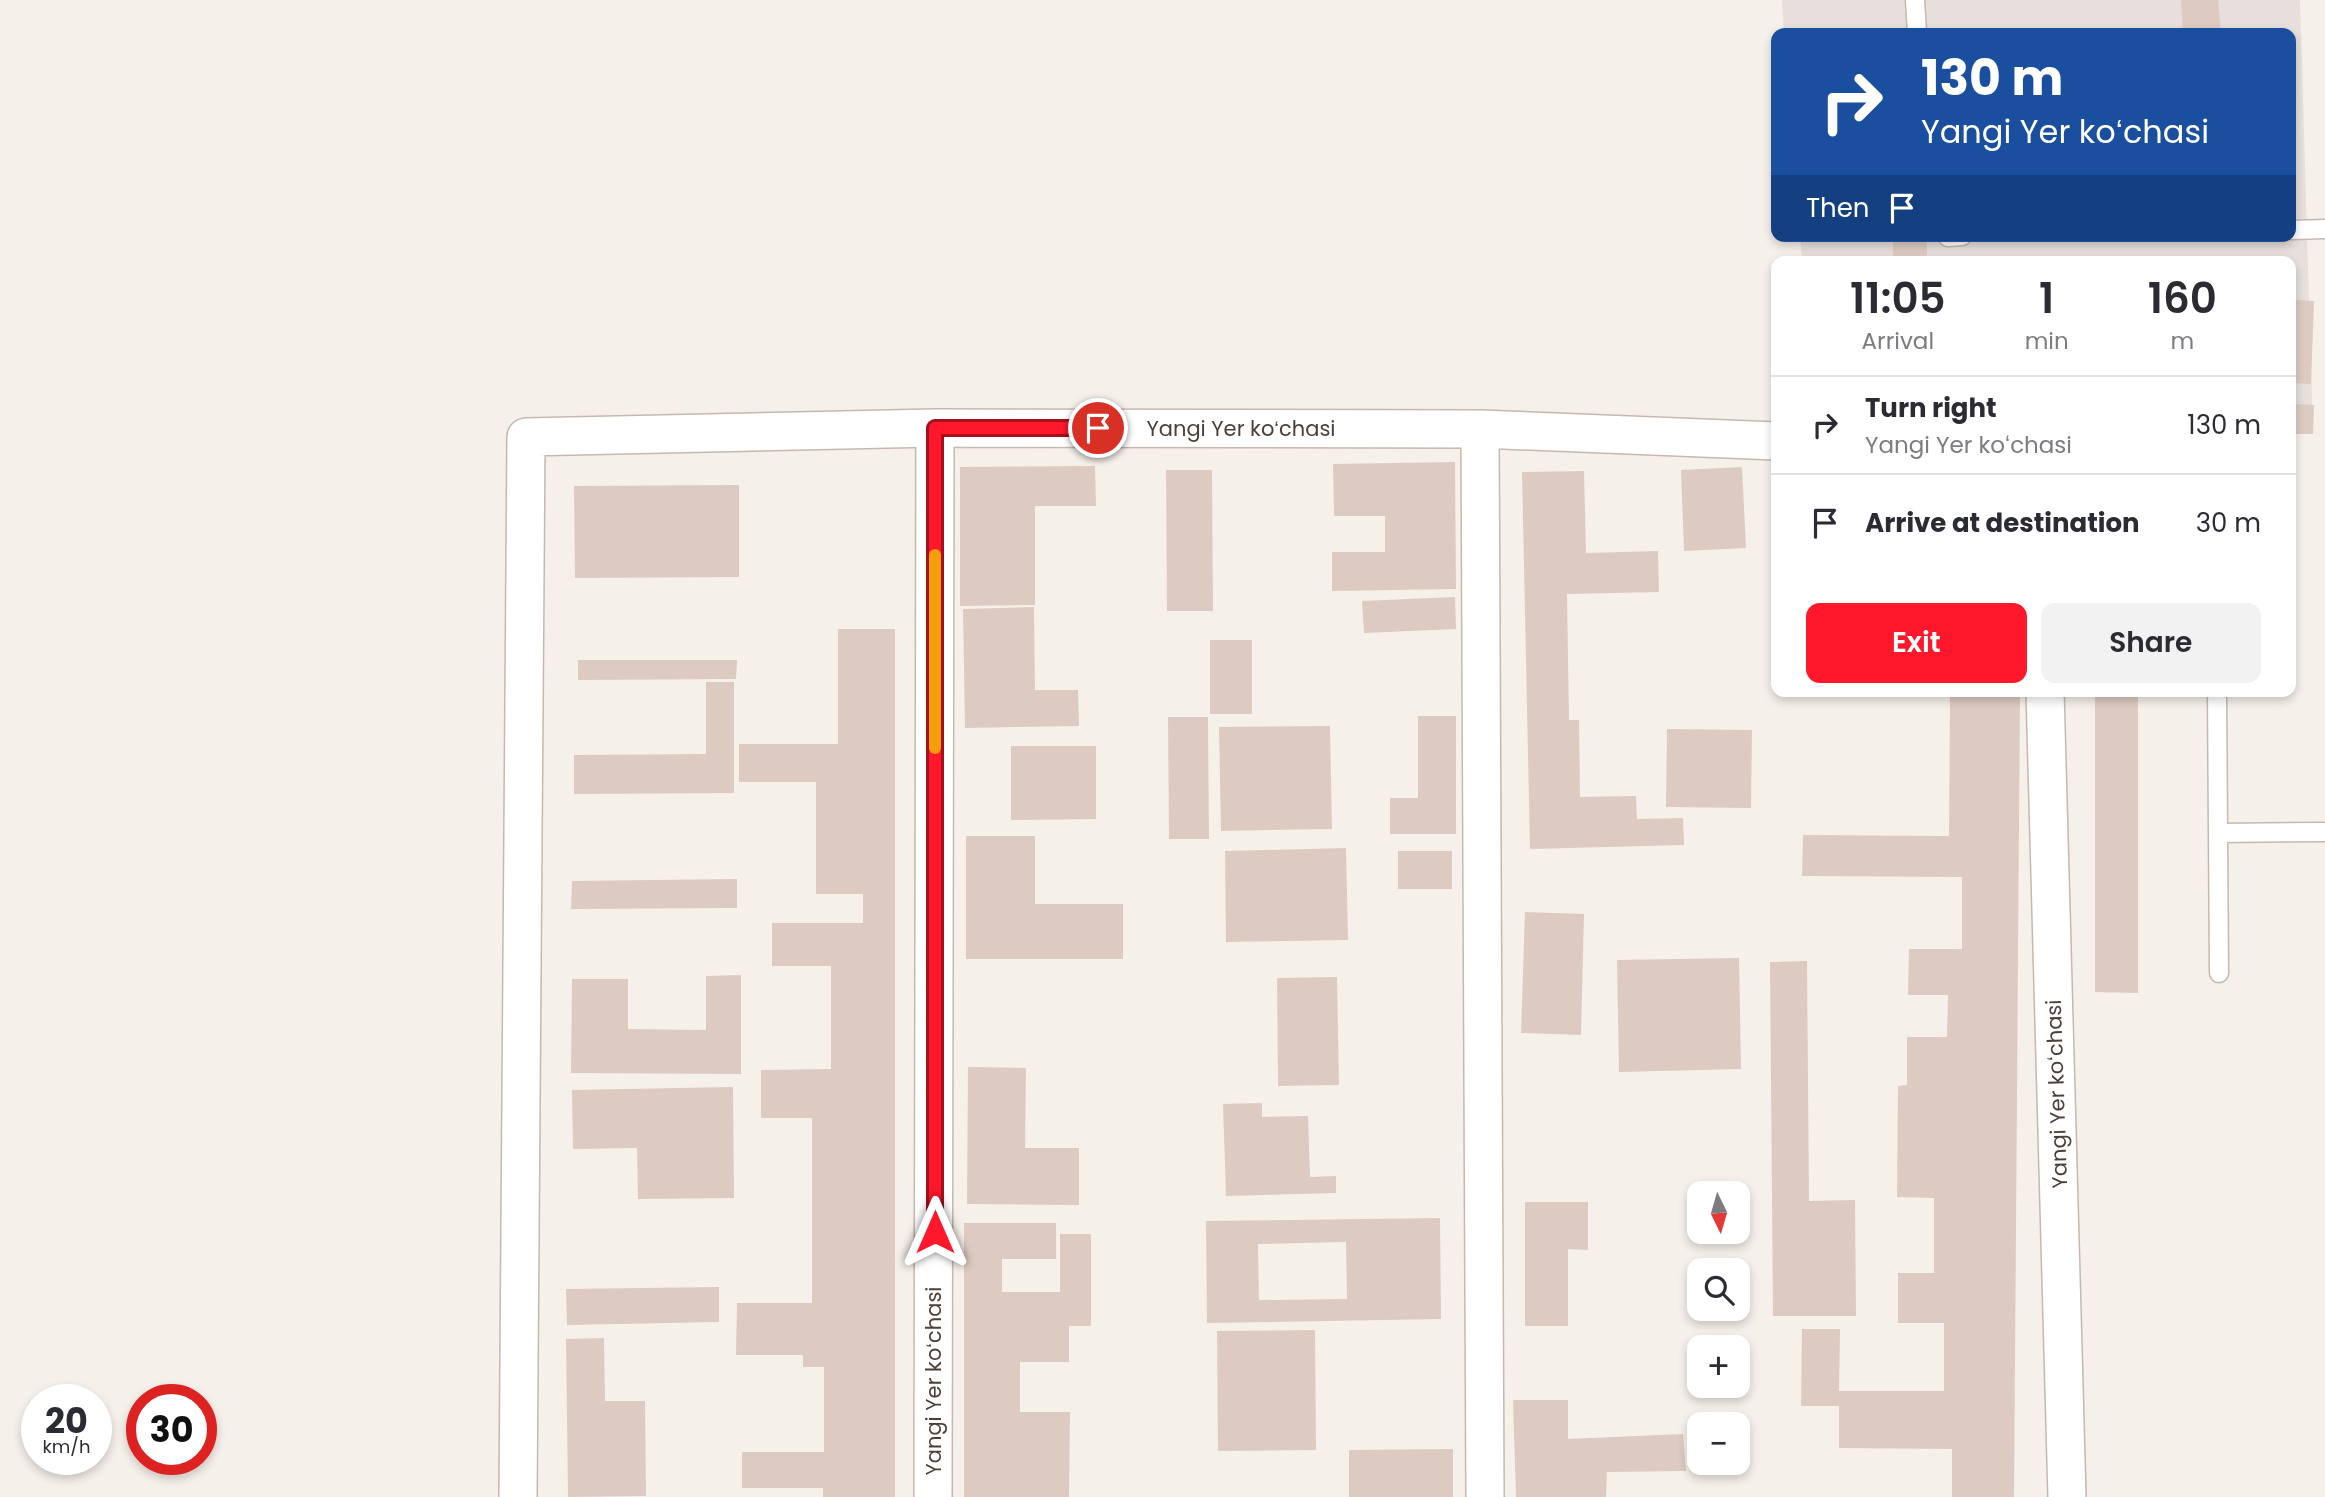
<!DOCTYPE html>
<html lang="en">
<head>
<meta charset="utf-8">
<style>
	:root { --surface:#fff; --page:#f2f2f3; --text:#2b2b33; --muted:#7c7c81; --line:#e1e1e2; --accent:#ff182b }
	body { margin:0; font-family:Poppins,sans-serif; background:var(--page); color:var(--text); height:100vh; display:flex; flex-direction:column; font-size:26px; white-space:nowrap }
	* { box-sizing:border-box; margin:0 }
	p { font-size:23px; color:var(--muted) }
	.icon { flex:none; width:38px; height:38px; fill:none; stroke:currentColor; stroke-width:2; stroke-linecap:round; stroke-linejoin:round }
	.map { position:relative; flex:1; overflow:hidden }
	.details { position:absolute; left:1771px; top:256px; width:525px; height:441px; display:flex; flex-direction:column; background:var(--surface); border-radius:14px; box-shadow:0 4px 10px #0003 }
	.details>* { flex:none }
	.guide { position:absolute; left:1771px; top:28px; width:525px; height:214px; border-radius:14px; box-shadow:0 4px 10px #0003; background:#1a4fa0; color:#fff; overflow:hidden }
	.needle { width:46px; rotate:175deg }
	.tools { position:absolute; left:1687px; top:1181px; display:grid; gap:14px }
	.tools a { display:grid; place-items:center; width:63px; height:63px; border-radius:14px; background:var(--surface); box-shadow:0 4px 10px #0003; font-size:35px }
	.speed { position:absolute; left:21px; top:1384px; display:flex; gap:14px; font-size:35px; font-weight:700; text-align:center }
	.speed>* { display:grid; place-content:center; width:91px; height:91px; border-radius:50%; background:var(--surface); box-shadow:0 4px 10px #0003; line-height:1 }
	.speed small { font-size:18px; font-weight:400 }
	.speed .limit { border:10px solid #d22; background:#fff; color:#111 }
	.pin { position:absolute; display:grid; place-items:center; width:60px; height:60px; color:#fff; margin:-30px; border:4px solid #fff; border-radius:50%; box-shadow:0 2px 7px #0007 }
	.me { position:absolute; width:77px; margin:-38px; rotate:0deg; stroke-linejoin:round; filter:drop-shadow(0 0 5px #0008) }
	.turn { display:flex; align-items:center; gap:24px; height:147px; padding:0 35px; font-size:32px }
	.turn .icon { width:91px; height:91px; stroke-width:2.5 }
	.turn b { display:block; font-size:49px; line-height:60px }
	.then { display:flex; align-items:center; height:66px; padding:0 35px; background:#0003; gap:14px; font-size:26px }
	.eta { display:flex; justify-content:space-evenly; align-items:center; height:119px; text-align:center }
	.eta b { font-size:42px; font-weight:600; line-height:49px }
	.button { display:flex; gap:14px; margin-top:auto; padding:14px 35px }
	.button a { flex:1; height:80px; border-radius:14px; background:var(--accent); color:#fff; font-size:28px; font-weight:600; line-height:80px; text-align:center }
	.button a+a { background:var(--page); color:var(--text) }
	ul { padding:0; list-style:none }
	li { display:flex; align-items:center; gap:21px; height:98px; padding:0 35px; border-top:2px solid var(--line) }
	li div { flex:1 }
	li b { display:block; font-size:26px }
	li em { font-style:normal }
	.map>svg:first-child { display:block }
	.industrial { fill:#e6dfdb }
	.building { fill:#ddcbc1; fill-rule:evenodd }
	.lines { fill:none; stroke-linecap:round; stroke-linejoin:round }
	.service-casing { stroke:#c6b8ae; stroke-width:21 }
	.minor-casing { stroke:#c6b8ae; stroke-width:40 }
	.service { stroke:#fff; stroke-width:18 }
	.minor { stroke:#fff; stroke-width:37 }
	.route-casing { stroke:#a6101c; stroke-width:18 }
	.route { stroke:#ff182b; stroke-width:12 }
	.slow { stroke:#f59e0b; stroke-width:12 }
	.labels { text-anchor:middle; stroke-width:5; stroke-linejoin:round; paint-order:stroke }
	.street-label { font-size:21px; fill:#4c3f37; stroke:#fff }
</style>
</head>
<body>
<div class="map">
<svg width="2325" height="1497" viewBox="0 0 2325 1497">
	<rect width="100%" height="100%" fill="#f6f0ea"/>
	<path class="industrial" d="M1782,0H2300L2313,434L2291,433V261H1802L1800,236H2291V33H1784Z"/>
	<path class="building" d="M2181,0H2218L2221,33H2183Z
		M1893,236H1927V261H1893Z
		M2291,267H2296L2295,300L2314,301L2311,384L2291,383Z
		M2291,404L2314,405L2313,434H2294V449H2291Z
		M1455,462L1456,589L1332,591V552H1385V516H1334L1333,464Z
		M1095,466L1096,506H1035V605L960,606V467Z
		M1742,467L1746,548L1684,551L1681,470Z
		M1166,470H1212L1213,611H1167Z
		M1584,471L1586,553L1658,551L1659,592L1567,594L1569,720H1579L1580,797L1636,796L1637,819L1683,818L1684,845L1530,849L1522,472Z
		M739,485V577L575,578L574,486Z
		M1455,597L1456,629L1364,633L1362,601Z
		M1034,607L1035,690H1078L1079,726L965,728L963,609Z
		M838,629H895V1497H823V1488H742V1452H824V1367H803V1355H736L737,1303H812V1118H761V1070L831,1069V966H772V923H863V894H816V782H739V744H838Z
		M1210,640H1252V714H1210Z
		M578,660H737L736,679L578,680Z
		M706,682H734V793L574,794V755L706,754Z
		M1950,691H2020L2014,1497H1952V1449L1839,1448V1406H1801L1802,1329H1840L1839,1391H1944V1323H1898V1273H1934V1198L1897,1197L1898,1086L1907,1085V1037H1947L1948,995H1908L1909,949H1962V877L1802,876L1803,835L1949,836Z
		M2095,691H2138V993L2095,992Z
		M1418,716H1456V834H1390V798H1418Z
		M1168,717H1208L1209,839H1169Z
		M1330,726L1332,829L1221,831L1219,727Z
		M1667,729L1752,730L1751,808L1666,807Z
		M1011,746H1096V819L1011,820Z
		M966,836H1035V904H1123V959H966Z
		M1346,848L1348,940L1226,942L1225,851Z
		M1398,851H1452V889H1398Z
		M737,879V908L571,909L572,881Z
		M1525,912L1584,914L1581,1035L1521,1033Z
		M1739,958L1741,1069L1619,1072L1617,960Z
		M1807,961L1809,1201L1855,1200L1856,1316H1773L1770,962Z
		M741,975V1074L571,1073L572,979H628V1029L706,1030V976Z
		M1337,977L1339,1085L1278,1086L1277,978Z
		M968,1067L1026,1068L1025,1148H1079V1205L967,1204Z
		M733,1087L734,1198L638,1199L637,1148L573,1149L572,1090Z
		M1262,1103V1117L1308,1116L1310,1177L1336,1176V1193L1226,1196L1223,1104Z
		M1525,1202H1588V1250L1568,1249V1326H1525Z
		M1440,1218L1441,1319L1207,1323L1206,1221ZM1346,1242L1347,1299L1259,1300L1258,1244Z
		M964,1223H1056V1259H1002V1292H1060V1234H1091V1326H1069V1362H1020V1412H1070L1069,1497H964Z
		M719,1287V1322L567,1325L566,1289Z
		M1315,1330L1316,1450L1218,1451L1217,1331Z
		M604,1338L605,1401H645L646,1496L568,1497L566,1339Z
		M1513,1400H1568V1439L1683,1434L1686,1471L1607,1472L1606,1497H1516Z
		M1453,1449V1497H1349V1450Z"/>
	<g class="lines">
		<defs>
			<path id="service" d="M1915,0L1917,33
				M2291,230L2325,229
				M1948,237L1962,236
				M2217,691L2219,973
				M2218,833L2325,832"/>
			<path id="minor" d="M1480,429L1485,1497
				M2045,691L2067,1497
				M518,1497L526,437L935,428L1480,429L1776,441
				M933,1497L935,428"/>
		</defs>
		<use href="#service" class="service-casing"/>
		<use href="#minor" class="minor-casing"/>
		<use href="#service" class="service"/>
		<use href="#minor" class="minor"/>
	</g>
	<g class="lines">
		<defs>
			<path id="route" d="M935,1232V428H1098"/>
		</defs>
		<use href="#route" class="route-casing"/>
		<use href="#route" class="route"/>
		<path class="slow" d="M935,555V748"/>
	</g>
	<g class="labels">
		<g class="street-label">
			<text x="1241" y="436">Yangi Yer koʻchasi</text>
			<text transform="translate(2057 1094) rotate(-92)" y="7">Yangi Yer koʻchasi</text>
			<text transform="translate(934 1381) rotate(-90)" y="7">Yangi Yer koʻchasi</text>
		</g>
	</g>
</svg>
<div class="tools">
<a><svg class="needle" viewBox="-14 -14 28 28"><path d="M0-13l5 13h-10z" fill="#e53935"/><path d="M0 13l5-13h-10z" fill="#7c7c81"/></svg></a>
<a><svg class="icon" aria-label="search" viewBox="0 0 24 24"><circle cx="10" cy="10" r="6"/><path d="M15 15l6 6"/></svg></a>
<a>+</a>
<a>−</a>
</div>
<div class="speed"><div>20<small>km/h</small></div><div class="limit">30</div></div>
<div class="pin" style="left:1098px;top:428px;background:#d93025"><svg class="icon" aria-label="arrive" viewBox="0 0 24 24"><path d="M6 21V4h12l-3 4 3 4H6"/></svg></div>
<svg class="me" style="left:935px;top:1232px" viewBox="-20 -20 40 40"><path d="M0-17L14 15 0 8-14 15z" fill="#ff182b" stroke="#fff" stroke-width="4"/></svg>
<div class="guide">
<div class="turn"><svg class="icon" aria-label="right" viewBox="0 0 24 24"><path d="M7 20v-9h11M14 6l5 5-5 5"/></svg><div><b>130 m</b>Yangi Yer koʻchasi</div></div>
<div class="then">Then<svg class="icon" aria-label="arrive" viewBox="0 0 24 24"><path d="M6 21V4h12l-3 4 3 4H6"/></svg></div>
</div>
<section class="details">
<div class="eta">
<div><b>11:05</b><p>Arrival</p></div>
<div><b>1</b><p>min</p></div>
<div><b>160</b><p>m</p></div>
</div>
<ul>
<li><svg class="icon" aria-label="right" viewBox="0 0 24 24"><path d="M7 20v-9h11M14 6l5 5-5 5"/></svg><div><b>Turn right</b><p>Yangi Yer koʻchasi</p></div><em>130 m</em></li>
<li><svg class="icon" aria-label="arrive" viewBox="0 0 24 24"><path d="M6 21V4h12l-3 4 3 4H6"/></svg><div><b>Arrive at destination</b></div><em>30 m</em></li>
</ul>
<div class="button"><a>Exit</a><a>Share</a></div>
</section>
</div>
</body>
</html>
